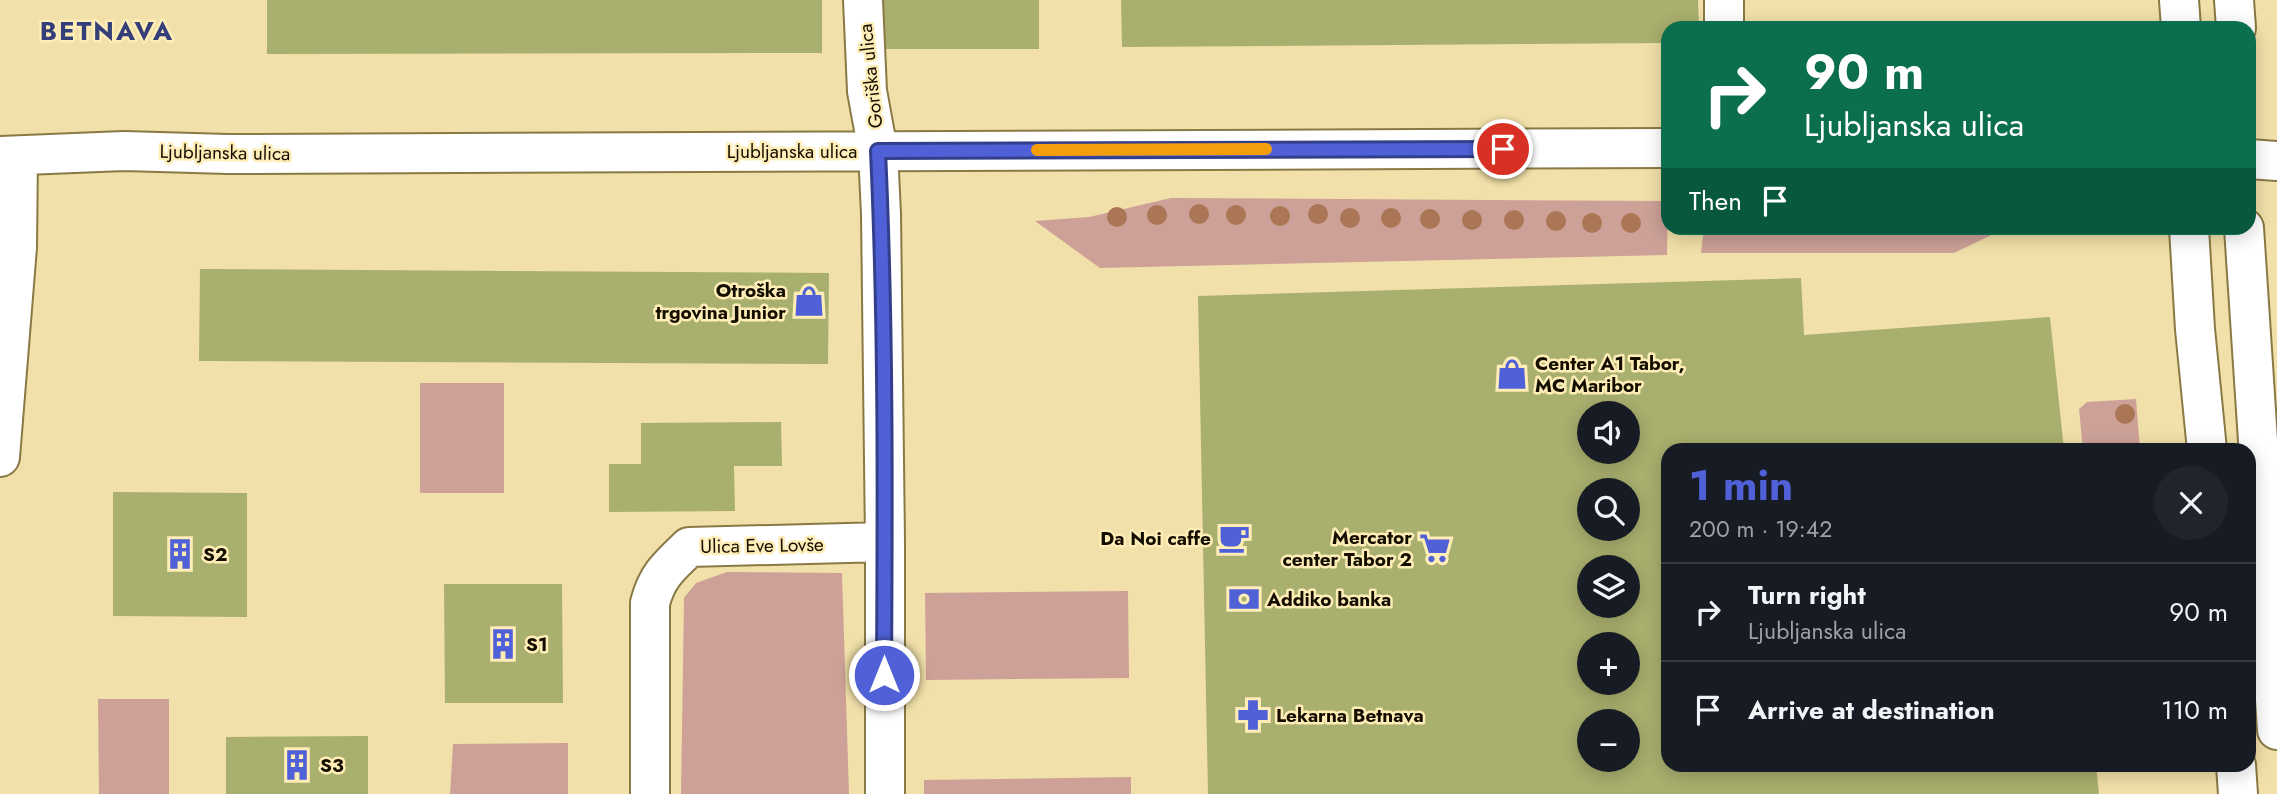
<!DOCTYPE html>
<html lang="en">
<head>
<meta charset="utf-8">
<style>
	:root { --surface:#171b24; --page:#20242c; --text:#f1f3f6; --muted:#9ea1a6; --line:#363941; --accent:#5061d7 }
	body { margin:0; font-family:Jost,sans-serif; background:var(--page); color:var(--text); height:100vh; display:flex; flex-direction:column; font-size:26px; white-space:nowrap }
	* { box-sizing:border-box; margin:0 }
	p { font-size:23px; color:var(--muted) }
	.icon { flex:none; width:38px; height:38px; fill:none; stroke:currentColor; stroke-width:2; stroke-linecap:round; stroke-linejoin:round }
	.map { position:relative; flex:1; overflow:hidden }
	.drawer { position:absolute; left:1661px; top:443px; width:595px; height:329px; display:flex; flex-direction:column; background:var(--surface); border-radius:21px; box-shadow:0 4px 18px #0003 }
	.drawer>* { flex:none }
	.top-card { position:absolute; left:1661px; top:21px; width:595px; height:214px; border-radius:21px; box-shadow:0 4px 18px #0003; background:#0b6e4f; color:#fff; overflow:hidden }
	.tools { position:absolute; left:1577px; top:401px; display:grid; gap:14px }
	.tools a { display:grid; place-items:center; width:63px; height:63px; border-radius:50%; background:var(--surface); box-shadow:0 4px 18px #0003; font-size:35px }
	.pin { position:absolute; display:grid; place-items:center; width:60px; height:60px; color:#fff; margin:-30px; border:4px solid #fff; border-radius:50%; box-shadow:0 2px 7px #0007 }
	.me { position:absolute; width:77px; margin:-38px; rotate:0deg; stroke-linejoin:round; filter:drop-shadow(0 0 5px #0008) }
	.turn { display:flex; align-items:center; gap:24px; height:147px; padding:0 28px; font-size:32px }
	.turn .icon { width:91px; height:91px; stroke-width:2.5 }
	.turn b { display:block; font-size:49px; line-height:60px }
	.then { display:flex; align-items:center; height:66px; padding:0 28px; background:#0003; gap:14px; font-size:26px }
	.round { display:grid; place-items:center; flex:none; width:74px; height:74px; border-radius:37px; background:var(--page) }
	.overview { display:flex; align-items:center; justify-content:space-between; height:119px; padding:0 28px }
	h1 { font-size:42px; font-weight:700; line-height:52px; color:var(--accent) }
	ul { padding:0; list-style:none }
	li { display:flex; align-items:center; gap:21px; height:98px; padding:0 28px; border-top:2px solid var(--line) }
	li div { flex:1 }
	li b { display:block; font-size:26px }
	li em { font-style:normal }
	.map>svg:first-child { display:block }
	.green { fill:#cda198 }
	.building { fill:#a9af6e; fill-rule:evenodd }
	.lines { fill:none; stroke-linecap:round; stroke-linejoin:round }
	.minor-casing { stroke:#897945; stroke-width:42 }
	.major-casing { stroke:#897945; stroke-width:42 }
	.minor { stroke:#fff; stroke-width:38 }
	.major { stroke:#fff; stroke-width:38 }
	.tree { fill:#ab7655 }
	.route-casing { stroke:#343f8c; stroke-width:18 }
	.route { stroke:#5061d7; stroke-width:12 }
	.slow { stroke:#f59e0b; stroke-width:12 }
	.labels { text-anchor:middle; stroke-width:5; stroke-linejoin:round; paint-order:stroke }
	.street-label { font-size:19px; fill:#140e00; stroke:#feedb6 }
	.poi-label { font-size:19px; font-weight:bold; fill:#140e00; stroke:#feedb6; text-anchor:start }
	.district-label { font-size:26px; font-weight:bold; letter-spacing:2px; fill:#343f7a; stroke:#feedb6 }
</style>
</head>
<body>
<div class="map">
<svg width="2277" height="794" viewBox="0 0 2277 794">
	<rect width="100%" height="100%" fill="#f1e0a9"/>
	<path class="green" d="M1171,198L1668,201L1667,255L1100,268L1035,221L1089,217Z
		M1704,228H2006L1954,253H1701Z
		M420,383H504V493H420Z
		M2136,399L2140,450H2083L2079,409L2087,402Z
		M727,572L842,573L849,794H681L684,598L696,583Z
		M1128,591L1129,678L926,680L925,593Z
		M98,699H169V794H99Z
		M568,743V794H450L453,744Z
		M1131,777V794H924V780Z"/>
	<path class="building" d="M267,0H822V53L267,54Z
		M883,0H1039V49H883Z
		M1121,0H1698L1699,28H1668V43L1122,47Z
		M200,269L829,273L828,364L199,361Z
		M1801,278L1804,335L2050,317L2064,450H1668V765H2096L2099,794H1208L1198,296ZM1589,413H1628V452H1589ZM1589,490H1628V528H1589ZM1589,567H1628V606H1589ZM1589,644H1628V682H1589ZM1589,721H1628V760H1589Z
		M781,422L782,466H734L735,511L609,512V464H641V423Z
		M113,492L247,493V617L113,616Z
		M444,584H562L563,703H445Z
		M368,736V794H226V737Z"/>
	<g class="lines">
		<defs>
			<path id="minor" d="M863,0L867,91L878,151L881,214L885,542V794
				M1724,0V28
				M0,156L124,151L228,154L1668,148
				M2249,159L2277,161
				M0,457L17,247L18,156
				M650,794V603C657,576 669,566 689,547L885,542"/>
			<path id="major" d="M2179,0L2181,28
				M2234,0L2236,28
				M2189,228L2195,329L2207,450
				M2244,228L2277,730
				M2236,765L2238,794"/>
		</defs>
		<use href="#minor" class="minor-casing"/>
		<use href="#major" class="major-casing"/>
		<use href="#minor" class="minor"/>
		<use href="#major" class="major"/>
	</g>
	<g class="tree">
		<circle cx="1199" cy="214" r="10"/>
		<circle cx="1318" cy="214" r="10"/>
		<circle cx="1157" cy="215" r="10"/>
		<circle cx="1236" cy="215" r="10"/>
		<circle cx="1280" cy="216" r="10"/>
		<circle cx="1117" cy="217" r="10"/>
		<circle cx="1350" cy="218" r="10"/>
		<circle cx="1391" cy="218" r="10"/>
		<circle cx="1430" cy="219" r="10"/>
		<circle cx="1472" cy="220" r="10"/>
		<circle cx="1514" cy="220" r="10"/>
		<circle cx="1556" cy="221" r="10"/>
		<circle cx="1592" cy="223" r="10"/>
		<circle cx="1631" cy="223" r="10"/>
		<circle cx="2125" cy="414" r="10"/>
	</g>
	<g class="lines">
		<defs>
			<path id="route" d="M884,675C885,500 886,325 878,151L1503,149"/>
		</defs>
		<use href="#route" class="route-casing"/>
		<use href="#route" class="route"/>
		<path class="slow" d="M1037,150L1266,149"/>
	</g>
	<defs>
		<symbol id="shop-bare" viewBox="-9 -9 18 18"><path d="M-5-2.5h2.3a2.7 3.5 0 0 1 5.4 0H5L5.5 6h-11ZM-1.5-2.5h3a1.5 2.3 0 0 0-3 0Z" fill="#5061d7" stroke="#feedb6" stroke-width="2.5" paint-order="stroke"/></symbol>
		<symbol id="cafe-bare" viewBox="-9 -9 18 18"><path d="M-5.5-4.5H6V0H3Q3 3.5 0 3.5H-2.5Q-5.5 3.5-5.5 0ZM3-3.2v2h1.7v-2ZM-6 4.5H4V6H-6Z" fill="#5061d7" stroke="#feedb6" stroke-width="2.5" paint-order="stroke"/></symbol>
		<symbol id="supermarket-bare" viewBox="-9 -9 18 18"><path d="M-6-5.5h2.5l.6 2H6L4.5 2H-2.5L-4.4-4H-6ZM-1.5 3.2a1.3 1.3 0 1 0 .1 0ZM3 3.2a1.3 1.3 0 1 0 .1 0Z" fill="#5061d7" stroke="#feedb6" stroke-width="2.5" paint-order="stroke"/></symbol>
		<symbol id="building-bare" viewBox="-9 -9 18 18"><path d="M-4-6H4V6H1V3H-1V6H-4ZM-2.5-4.3h1.7v1.8h-1.7ZM.8-4.3h1.7v1.8H.8ZM-2.5-1h1.7V.8h-1.7ZM.8-1h1.7V.8H.8Z" fill="#5061d7" stroke="#feedb6" stroke-width="2.5" paint-order="stroke"/></symbol>
		<symbol id="bank-bare" viewBox="-9 -9 18 18"><path d="M-6-4H6V4H-6ZM0-2.3a2.3 2.3 0 1 0 0 4.6a2.3 2.3 0 1 0 0-4.6Z" fill="#5061d7" stroke="#feedb6" stroke-width="2.5" paint-order="stroke"/></symbol>
		<symbol id="pharmacy-bare" viewBox="-9 -9 18 18"><path d="M-2-6h4v4h4v4h-4v4h-4v-4h-4v-4h4Z" fill="#5061d7" stroke="#feedb6" stroke-width="2.5" paint-order="stroke"/></symbol>
	</defs>
	<g fill-rule="evenodd">
		<use href="#shop-bare" x="787" y="279" width="44" height="44"/>
		<use href="#shop-bare" x="1490" y="352" width="44" height="44"/>
		<use href="#cafe-bare" x="1212" y="516" width="44" height="44"/>
		<use href="#supermarket-bare" x="1413" y="526" width="44" height="44"/>
		<use href="#building-bare" x="158" y="532" width="44" height="44"/>
		<use href="#bank-bare" x="1222" y="577" width="44" height="44"/>
		<use href="#building-bare" x="481" y="622" width="44" height="44"/>
		<use href="#pharmacy-bare" x="1231" y="693" width="44" height="44"/>
		<use href="#building-bare" x="275" y="743" width="44" height="44"/>
	</g>
	<g class="labels">
		<g class="street-label">
			<text transform="translate(870 76) rotate(-96)" y="7">Goriška ulica</text>
			<text x="792" y="158">Ljubljanska ulica</text>
			<text transform="translate(225 152) rotate(1)" y="7">Ljubljanska ulica</text>
			<text transform="translate(762 545) rotate(-1)" y="7">Ulica Eve Lovše</text>
		</g>
		<g class="poi-label">
			<text x="786" y="297" text-anchor="end">Otroška<tspan x="786" dy="22">trgovina Junior</tspan></text>
			<text x="1535" y="370">Center A1 Tabor,<tspan x="1535" dy="22">MC Maribor</tspan></text>
			<text x="1412" y="544" text-anchor="end">Mercator<tspan x="1412" dy="22">center Tabor 2</tspan></text>
			<text x="1211" y="545" text-anchor="end">Da Noi caffe</text>
			<text x="203" y="561">S2</text>
			<text x="1267" y="606">Addiko banka</text>
			<text x="526" y="651">S1</text>
			<text x="1276" y="722">Lekarna Betnava</text>
			<text x="320" y="772">S3</text>
		</g>
		<g class="district-label">
			<text x="107" y="40">BETNAVA</text>
		</g>
	</g>
</svg>
<div class="tools">
<a><svg class="icon" aria-label="sound" viewBox="0 0 24 24"><path d="M4 9h4l5-4v14l-5-4H4zM17 9q2 3 0 6"/></svg></a>
<a><svg class="icon" aria-label="search" viewBox="0 0 24 24"><circle cx="10" cy="10" r="6"/><path d="M15 15l6 6"/></svg></a>
<a><svg class="icon" aria-label="layers" viewBox="0 0 24 24"><path d="M12 4l9 5-9 5-9-5zM3 14l9 5 9-5"/></svg></a>
<a>+</a>
<a>−</a>
</div>
<div class="pin" style="left:1503px;top:149px;background:#d93025"><svg class="icon" aria-label="arrive" viewBox="0 0 24 24"><path d="M6 21V4h12l-3 4 3 4H6"/></svg></div>
<svg class="me" style="left:884px;top:675px" viewBox="-20 -20 40 40"><circle r="17" fill="#5061d7" stroke="#fff" stroke-width="3"/><path d="M0-11L8 9 0 5-8 9z" fill="#fff"/></svg>
<div class="top-card">
<div class="turn"><svg class="icon" aria-label="right" viewBox="0 0 24 24"><path d="M7 20v-9h11M14 6l5 5-5 5"/></svg><div><b>90 m</b>Ljubljanska ulica</div></div>
<div class="then">Then<svg class="icon" aria-label="arrive" viewBox="0 0 24 24"><path d="M6 21V4h12l-3 4 3 4H6"/></svg></div>
</div>
<section class="drawer">
<div class="overview"><div><h1>1 min</h1><p>200 m · 19:42</p></div><a class="round"><svg class="icon" aria-label="close" viewBox="0 0 24 24"><path d="M6 6l12 12M18 6L6 18"/></svg></a></div>
<ul>
<li><svg class="icon" aria-label="right" viewBox="0 0 24 24"><path d="M7 20v-9h11M14 6l5 5-5 5"/></svg><div><b>Turn right</b><p>Ljubljanska ulica</p></div><em>90 m</em></li>
<li><svg class="icon" aria-label="arrive" viewBox="0 0 24 24"><path d="M6 21V4h12l-3 4 3 4H6"/></svg><div><b>Arrive at destination</b></div><em>110 m</em></li>
</ul>
</section>
</div>
</body>
</html>
